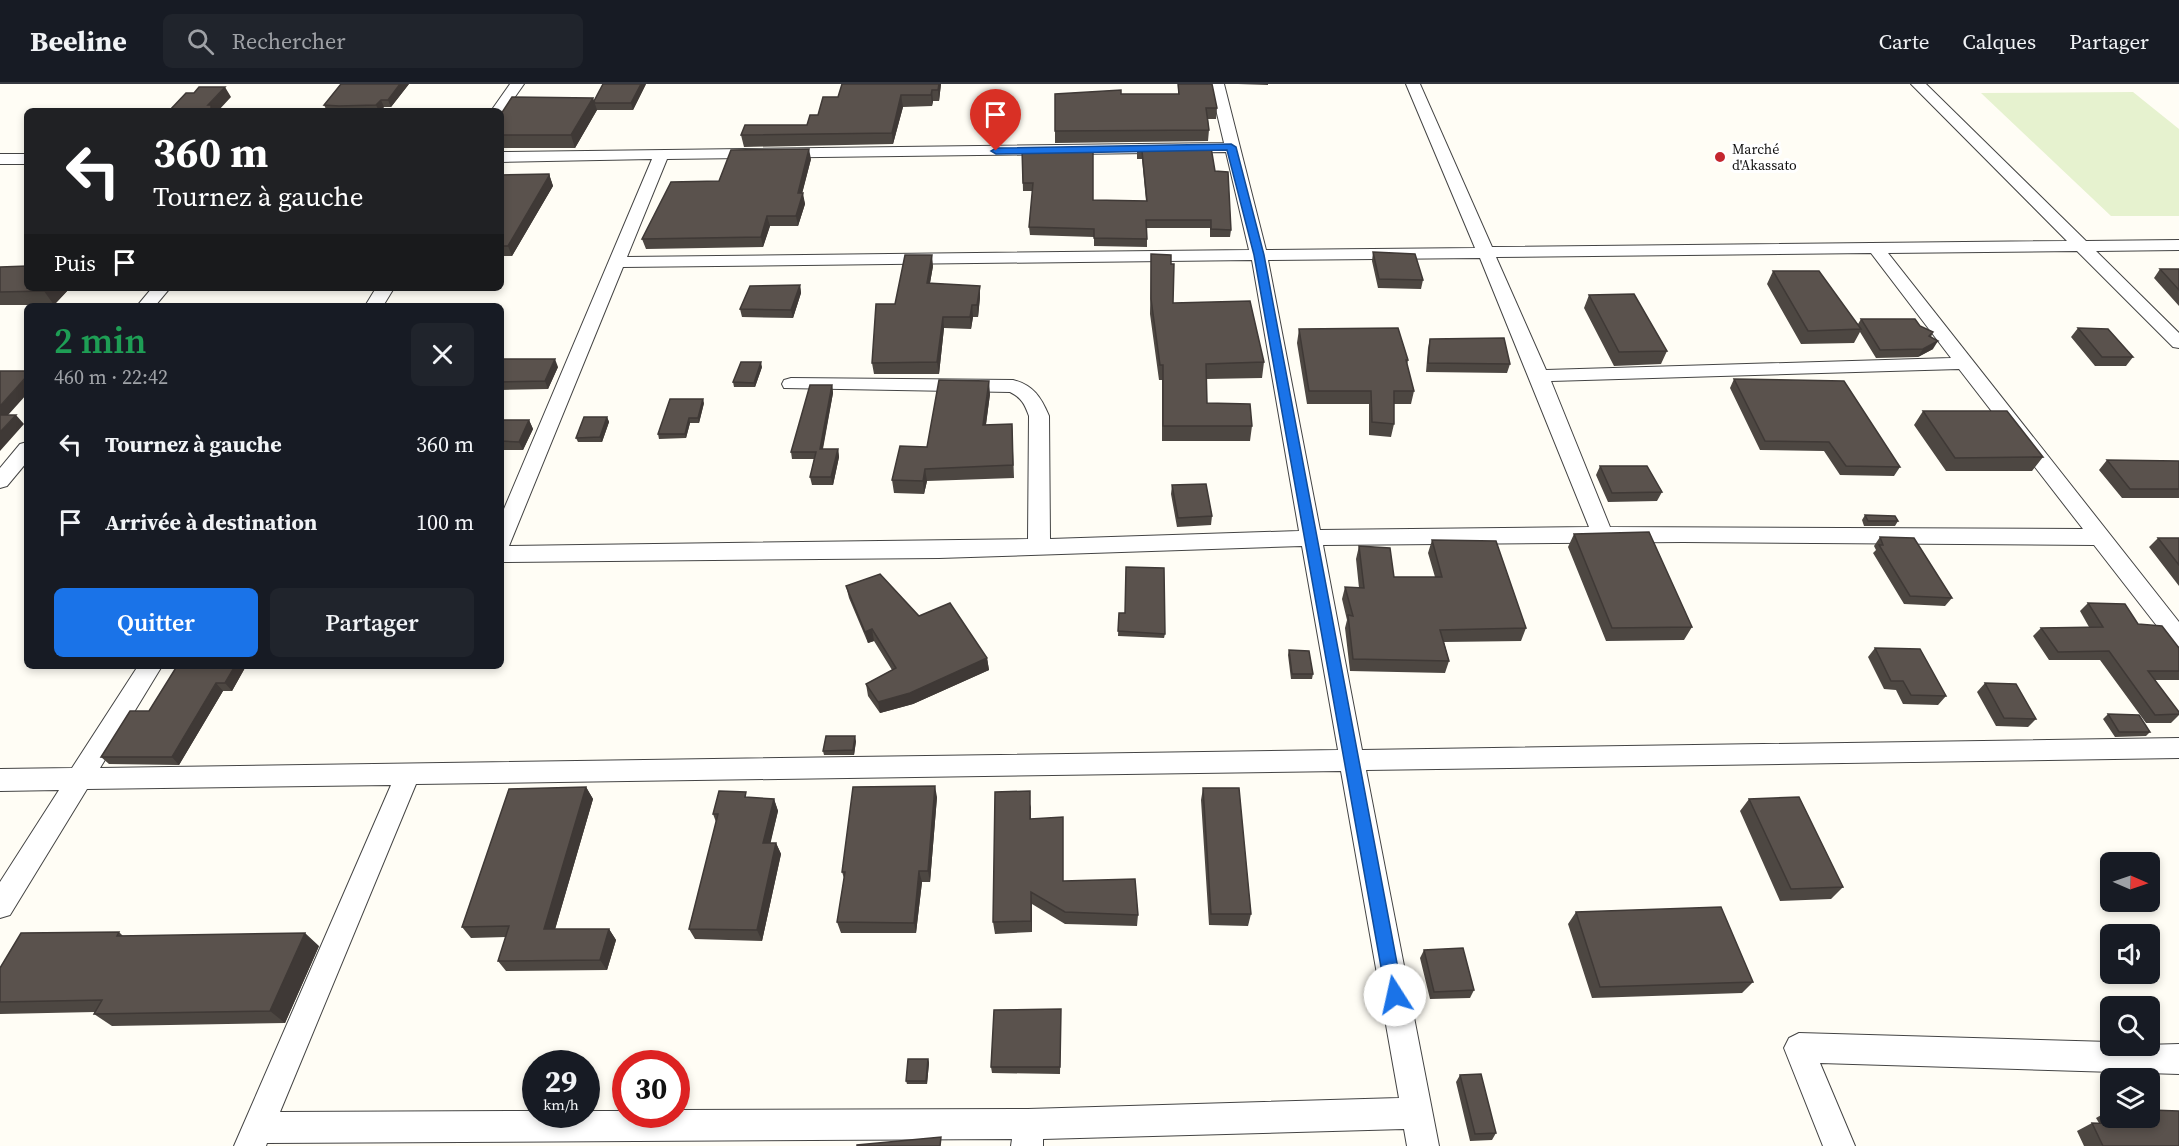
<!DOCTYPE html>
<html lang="fr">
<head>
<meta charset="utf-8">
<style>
	:root { --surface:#171b24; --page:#20242c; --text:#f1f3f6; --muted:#9ea1a6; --line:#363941; --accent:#1a73e8 }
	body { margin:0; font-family:"Source Serif 4",serif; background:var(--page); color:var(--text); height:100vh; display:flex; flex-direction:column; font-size:22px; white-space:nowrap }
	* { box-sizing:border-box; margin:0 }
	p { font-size:20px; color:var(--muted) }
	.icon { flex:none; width:33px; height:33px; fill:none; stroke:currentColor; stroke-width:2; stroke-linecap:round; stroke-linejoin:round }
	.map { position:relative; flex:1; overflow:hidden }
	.drawer { position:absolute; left:24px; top:219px; width:480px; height:366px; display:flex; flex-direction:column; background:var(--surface); border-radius:9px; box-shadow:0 3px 9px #0003 }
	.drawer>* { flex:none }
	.top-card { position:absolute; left:24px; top:24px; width:480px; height:183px; border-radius:9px; box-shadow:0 3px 9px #0003; background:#202124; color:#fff; overflow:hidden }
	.needle { width:39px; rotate:92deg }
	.buttons { position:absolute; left:2100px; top:768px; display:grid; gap:12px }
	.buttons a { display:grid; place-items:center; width:60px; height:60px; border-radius:9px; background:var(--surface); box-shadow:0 3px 9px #0003; font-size:30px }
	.speed { position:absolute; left:522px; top:966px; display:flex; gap:12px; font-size:30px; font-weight:700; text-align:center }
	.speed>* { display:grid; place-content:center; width:78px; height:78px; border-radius:50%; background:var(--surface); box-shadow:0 3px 9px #0003; line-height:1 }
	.speed small { font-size:15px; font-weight:400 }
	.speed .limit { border:9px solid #d22; background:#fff; color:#111 }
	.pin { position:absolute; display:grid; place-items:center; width:51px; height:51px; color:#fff; margin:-62px -26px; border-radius:50% 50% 50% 0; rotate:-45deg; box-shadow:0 0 6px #0007 }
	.pin .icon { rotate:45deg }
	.me { position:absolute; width:66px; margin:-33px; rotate:350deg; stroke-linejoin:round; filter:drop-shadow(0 0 4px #0008) }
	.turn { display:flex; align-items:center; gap:21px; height:126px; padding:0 30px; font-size:27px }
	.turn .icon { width:78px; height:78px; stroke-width:2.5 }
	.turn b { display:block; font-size:42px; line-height:51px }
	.then { display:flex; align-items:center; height:57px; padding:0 30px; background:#0003; gap:12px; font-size:22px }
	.round { display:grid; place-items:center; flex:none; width:63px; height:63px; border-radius:9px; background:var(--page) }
	.head { display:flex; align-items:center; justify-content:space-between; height:102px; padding:0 30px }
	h1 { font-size:36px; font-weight:600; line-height:45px; color:#1e9e55 }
	.action { display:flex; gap:12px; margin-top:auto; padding:12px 30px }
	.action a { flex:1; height:69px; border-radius:9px; background:var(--accent); color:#fff; font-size:24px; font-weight:600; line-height:69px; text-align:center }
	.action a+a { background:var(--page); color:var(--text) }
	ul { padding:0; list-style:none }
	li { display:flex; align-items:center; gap:18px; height:78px; padding:0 30px }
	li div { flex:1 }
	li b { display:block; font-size:22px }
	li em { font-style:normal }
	header { display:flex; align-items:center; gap:36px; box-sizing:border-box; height:84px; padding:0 30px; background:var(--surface); border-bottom:2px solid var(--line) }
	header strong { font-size:28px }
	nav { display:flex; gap:33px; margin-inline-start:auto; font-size:21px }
	.search { width:420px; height:54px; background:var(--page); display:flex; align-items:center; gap:15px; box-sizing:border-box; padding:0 21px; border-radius:9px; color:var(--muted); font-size:22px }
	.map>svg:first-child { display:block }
	.pitch { fill:#e6f2cf }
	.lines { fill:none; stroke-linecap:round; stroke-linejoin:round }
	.minor-casing { stroke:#444; stroke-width:2 }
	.minor { fill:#fff; fill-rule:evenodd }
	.wall { fill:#4d4742 }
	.shaded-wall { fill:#3f3936 }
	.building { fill:#5a524d; stroke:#3f3936; stroke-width:1.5 }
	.route { fill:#1a73e8; stroke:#114b97; stroke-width:1.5 }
	.poi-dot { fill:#c4262e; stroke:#fff; stroke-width:2 }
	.labels { text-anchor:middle; stroke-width:6; stroke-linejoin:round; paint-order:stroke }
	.far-poi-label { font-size:14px; fill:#111; stroke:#fff; text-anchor:start }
</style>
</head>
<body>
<header>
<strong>Beeline</strong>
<div class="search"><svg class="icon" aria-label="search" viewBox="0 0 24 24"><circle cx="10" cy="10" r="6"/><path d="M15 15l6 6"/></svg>Rechercher</div>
<nav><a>Carte</a><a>Calques</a><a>Partager</a></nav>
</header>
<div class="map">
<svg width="2179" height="1062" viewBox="0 0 2179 1062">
	<rect width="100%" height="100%" fill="#fffdf5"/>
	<path class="pitch" d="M2133,8L2179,45V132H2111L1981,9Z"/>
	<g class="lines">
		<defs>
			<path id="minor" d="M510,0H524L503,30L501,27H491Z
				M1210,0H1224L1266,166L1475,164L1406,0H1420L1492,163L2067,157L1911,0H1926L2086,157L2179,156V166L2096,167L2179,249V264L2173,263L2077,167L1888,169L2179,538V563L2171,560L2094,461L1683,458L1323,461L1362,666L2179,654V674L1366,686L1439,1062H1407L1404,1045L1043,1055V1062H1011L1012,1055L267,1059L266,1062H234L391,701L87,705L10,831L0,834V798L59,706L0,707V685L72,684L138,582H162L100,684L1338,666L1302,462L939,474L501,478V432L652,75L501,78V68L1224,59ZM1226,68L1249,166L627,173L667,75ZM1871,169L1951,274L1546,286L1496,173ZM1480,174L1589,443L1320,446L1268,176ZM1252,176L1299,447L1050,455L1049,332C1041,313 1033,301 1013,296L791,294L784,296L782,300L784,304L1010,308C1022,314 1025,321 1029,332L1028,455L509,462L623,183ZM1959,285L2083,445L1610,443L1551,297ZM1341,687L1399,1014L1028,1025L676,1026V1030H626V1027H586V1030H536V1027L280,1028L416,700Z
				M0,70H27V80H0Z
				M152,204H170L155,222H137Z
				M376,204H394L383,222H365Z
				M27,358V378L7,402L0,404V384L20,360Z
				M1799,949L2110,958V962L2179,960V990L1820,979L1855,1062H1823L1784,964L1789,954Z"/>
		</defs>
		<use href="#minor" class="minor-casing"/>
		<use href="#minor" class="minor"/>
	</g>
	<path class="wall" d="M409,0L391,23H384L380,27H327L324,21Z
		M646,0L633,26H597L575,64H501V30L593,14L594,17Z
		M941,0L939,17H933L932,22L903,23L893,60L744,63L741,51L807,41L838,13Z
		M1178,0L1217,24L1216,35H1208L1209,46L1208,57L1055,59V10H1178Z
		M1238,0H1268V1Z
		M1137,64L1215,87L1231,146L1230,153H1210V144H1147V163L1094,162V153L1030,151L1029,143L1033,107H1023L1022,65L1093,116L1146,117L1142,75H1137Z
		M811,75L802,109L805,120L798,142H770L763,163L646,165L642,155Z
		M549,90L553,102L512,172H501V91Z
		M1373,168L1423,196L1421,205L1378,204L1372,177Z
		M1151,170L1173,219L1264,278L1262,294L1206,295L1207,319L1252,342L1250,357H1162V296H1159L1150,230Z
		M933,182L930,199L980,213L978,233H973L971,245L944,244L939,290H874L872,279L895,220Z
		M0,183L27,204H70L54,221H0Z
		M2160,185H2179V222L2154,194Z
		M1773,187L1858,240L1861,235L1920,242L1933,248L1931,253L1933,265L1918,273L1876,274L1860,248L1854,259L1801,260L1767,200Z
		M800,201L801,209L793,234L742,233L740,225Z
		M1589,211L1667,267L1661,280L1614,282L1584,224Z
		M2078,244L2133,273L2126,282H2095L2071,253Z
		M1299,245L1408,276L1407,281L1414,307L1411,320H1394V340L1391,353L1369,351V320H1307L1297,259Z
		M1430,255L1510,280L1507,289L1426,288L1428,264Z
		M501,275L558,283L548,305L501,306Z
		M762,283L755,303H734L733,298Z
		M1734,295L1900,383L1894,392L1840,391L1824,367L1760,366L1730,304Z
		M832,301L833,309L823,365H838L839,373L833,401H812L810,393L814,375H792L791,368Z
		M990,310L986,341L1012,340L1014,394L927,397L924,410L894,409L892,396L927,363Z
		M704,319L699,339H690L686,354L659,355L658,350Z
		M1923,327L2043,373L2032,387H1946L1914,341Z
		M607,333L609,338L602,358H578L576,354Z
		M501,336H529L533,345L523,366H501Z
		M2107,376L2179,377V414H2122L2099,386Z
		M1600,382L1662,408L1657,417L1608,418L1596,391Z
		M1172,401L1212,432L1211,441L1177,443L1171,410Z
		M1865,431L1898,437L1895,442H1864L1862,436Z
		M1574,450L1692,543L1684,556L1606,557L1568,463Z
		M1880,453L1952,514L1945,522L1904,520L1873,469L1876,466L1874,462Z
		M2158,454H2179V502L2149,463Z
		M1432,456L1526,544L1521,557L1444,558L1449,577L1445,589L1350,587L1345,544L1347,536L1342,515L1345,503L1359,504L1356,475L1359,462L1394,493H1435L1428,469Z
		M846,502L919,532L987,574L989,586L913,620L880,629L868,612L866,600L892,586L874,557L868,559L849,514Z
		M2088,519L2138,540L2179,564V596H2155L2179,630V631L2171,639H2146L2100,576H2049L2033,552L2041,544L2089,543L2080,527Z
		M1119,529L1165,550L1164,554L1118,552Z
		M1875,564L1946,612L1938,621L1903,620L1896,606L1884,605L1868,573Z
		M1289,566L1313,590L1312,595H1291L1288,571Z
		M177,582H246L232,607H223L179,681L109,680L101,673L149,627Z
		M1985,599L2036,635L2028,643L1996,642L1977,608Z
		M2108,630L2150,648L2146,652L2115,653L2103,635Z
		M856,657L854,671H824L823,667Z
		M586,703L593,715L555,845H609L616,856L607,886L506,887L498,877L506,853L471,854L462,843Z
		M1203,704L1251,830L1248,842L1209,841L1201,716Z
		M937,713L930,798H922L916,849H841L837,838L844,794L842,788Z
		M748,714L774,715L778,727L770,759H776L781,770L762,857L695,855L689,845L716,738L713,730Z
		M1749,715L1843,803L1831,815L1780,817L1740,727Z
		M1031,720V735L1063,797L1138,831L1137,842L1065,840L1032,820V848L995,850L993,838Z
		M1576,828L1753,898L1742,909L1592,914L1568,840Z
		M119,848L123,852L319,862L285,939L112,942L94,930L95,928L0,930V884Z
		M1424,866L1474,906L1470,914L1430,915L1420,874Z
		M1061,925L1060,990L992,989L991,983Z
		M928,975L929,979L927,1000H907L906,997Z
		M1460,991L1496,1049L1492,1056L1470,1057L1456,998Z
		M2110,1026V1034H2150L2179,1062H2084L2077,1047L2092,1039H2099L2096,1034Z"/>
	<path class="shaded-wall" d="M400,0H409L391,23L388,16Z
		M641,0H646L633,26L631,19Z
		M939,0H941L939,17L938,6Z
		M225,3L231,13L218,27H211L208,21Z
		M932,6L933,17L932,22L931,11Z
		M901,11L903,23L893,60L892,49Z
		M593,14L597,26L575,64L571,51Z
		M381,16L384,23L380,27H379L376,21Z
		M809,65L811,75L801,114L803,109L805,120L798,142L796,132L798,109Z
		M549,90L553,102L512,172L508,162Z
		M767,132L770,142L763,163L761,153Z
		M932,171L933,182L928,210L927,199Z
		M800,201L801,209L793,234L791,226Z
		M980,202V213L978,233L977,221Z
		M47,204H70L54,221L44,207Z
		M972,221L973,233L971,245L970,233Z
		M943,233L944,244L939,290L937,278Z
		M1938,257L1933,265L1918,273L1923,265Z
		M555,275L558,283L548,305L545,297Z
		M761,278L762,283L755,303L754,299Z
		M27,292V310L0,340V322Z
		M989,297L990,310L984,354L983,341Z
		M832,301L833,309L821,373L820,365Z
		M703,315L704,319L699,339L698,334Z
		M16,331L24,340L0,367V348Z
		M607,333L609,338L602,358L600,353Z
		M689,334L690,339L686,354L685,350Z
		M529,336L533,345L523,366L519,358Z
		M838,365L839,373L833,401L831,393Z
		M925,385L927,397L924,410L923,397Z
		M872,545L874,557L868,559L865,548Z
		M987,574L989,586L913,620L880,629L878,618Z
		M235,582H246L232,607L225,599Z
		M216,599L223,607L179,681L172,673Z
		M855,652L856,657L854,671L853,666Z
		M935,702L937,713L930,798L928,787Z
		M586,703L593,715L552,856L544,845Z
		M774,715L778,727L768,770L763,759Z
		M776,759L781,770L762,857L757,846Z
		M919,787L922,798L916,849L914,839Z
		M1031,808L1032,820V848L1031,837Z
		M609,845L616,856L607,886L600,876Z
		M305,849L319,862L285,939L270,927Z
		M928,975L929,979L927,1000L926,997Z"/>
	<path class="building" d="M341,0H400L388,16H381L376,21L339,22L324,21Z
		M603,0H641L631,19H595L594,17Z
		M842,0H939L938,6H932L931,11H901L892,49L741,51L745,41H807L810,31H818L823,13H838Z
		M1178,0H1212L1217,24H1206L1209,46L1055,47V10L1121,6V10H1179Z
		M199,3H225L208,21H211V27H169L186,9H194Z
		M512,13L593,14L571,51H501V30Z
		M1211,63L1215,87L1228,88L1231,146L1211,145V136H1146L1147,155L1094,154V145L1029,143L1033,99H1023L1022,65L1093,64V116L1147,117L1142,67H1137V64Z
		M809,65L798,109H803L796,132H767L761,153L642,155L671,98L719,97L731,66Z
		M549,90V92L508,162H501V91Z
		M1373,168L1415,170L1423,196L1379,195Z
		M1151,170L1171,171V180H1174L1173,219L1250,217L1264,278L1206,280L1207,319L1250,320L1252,342H1163V281H1160L1151,215Z
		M905,171H932L927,199L980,202L977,221H972L970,233H943L937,278L872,279L876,220H895Z
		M27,182V204H47L44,207L0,208V183Z
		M2160,185H2179V206Z
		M1773,187H1819L1861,245L1808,247Z
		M800,201L791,226L740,225L750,202Z
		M1634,210L1667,267L1619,268L1589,211Z
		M1861,235H1915L1920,242L1933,248L1929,252L1938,257L1923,265L1880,266Z
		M1398,244L1408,276H1406L1414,307H1394V340L1372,338L1371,307H1309L1299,245Z
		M2078,244L2108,245L2133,273H2102Z
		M1504,254L1510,280L1428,279L1430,255Z
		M501,275H555L545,297L501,298Z
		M741,278H761L754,299L733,298Z
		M0,287H27V292L0,322Z
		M1734,295L1844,297L1900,383L1846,382L1829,358L1765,357Z
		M939,296L989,297L983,341L1012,340L1013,381L925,385L923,397L892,396L900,362L927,363Z
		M810,301H832L820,365H838L831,393H810L816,368H791Z
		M670,315H703L698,334H689L685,350H658Z
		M1923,327H2007L2043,373L1955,374Z
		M0,331H16L0,348Z
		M584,333H607L600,353L576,354Z
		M501,336H529L519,358L501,357Z
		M2107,376L2179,377V405H2130Z
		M1600,382H1647L1662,408L1612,409Z
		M1206,400L1212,432L1178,434L1172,401Z
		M1865,431L1895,432L1898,437H1868Z
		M1649,448L1692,543L1612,544L1574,450Z
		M1880,453L1914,454L1952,514L1910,512L1879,461H1883Z
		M2158,454H2179V481Z
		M1432,456L1496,457L1526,544L1440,546L1449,577L1353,575L1348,531L1353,532L1345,503L1364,504L1359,462L1390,464L1394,493H1442Z
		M1126,483L1164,484L1165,550L1118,547L1119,529H1125Z
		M880,490L919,532L950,519L987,574L910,609L878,618L866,600L896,584L872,545L865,548L846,502Z
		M2088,519L2125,520L2138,540L2162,542L2179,564V587H2148L2179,628V630L2155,631L2109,567L2058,568L2041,544L2103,543Z
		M1875,564L1920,565L1946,612L1911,611L1903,597H1891Z
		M1289,566L1309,567L1313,590H1292Z
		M177,582H235L225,599H216L172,673H101L130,627H149Z
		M1985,599L2016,600L2036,635L2004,634Z
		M2108,630L2139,631L2150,648H2119Z
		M826,652H855L853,666L823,667Z
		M935,702L928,787H919L914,839L837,838L845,788H842L853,703Z
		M586,703L544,845H609L600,876L498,877L509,842L462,843L509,705Z
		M1203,704H1239L1251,830H1211Z
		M719,707L746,708L745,713L774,715L763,759H776L757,846L689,845L718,730H713Z
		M1030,707V735L1063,733V797L1135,795L1138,831L1065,828L1031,808V837L993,838L995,708Z
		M1799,713L1843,803L1791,805L1749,715Z
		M1721,823L1753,898L1600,903L1576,828Z
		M119,848L117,852L305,849L270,927L94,930L102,916L0,918V884L21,849Z
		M1463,864L1474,906L1434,908L1424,866Z
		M1061,925L1060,983H991L994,926Z
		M908,975H928L926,997H906Z
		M1481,990L1496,1049L1475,1050L1460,991Z
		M2150,1026L2179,1027V1062H2103L2092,1039L2119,1040L2115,1034H2150Z
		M941,1053L940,1062H857V1061Z"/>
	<path class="route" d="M1231,60L1236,63L1264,171L1403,911L1401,917L1395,919L1389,917L1386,911L1254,171L1227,66L996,70L991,67L996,64Z"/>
	<circle class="poi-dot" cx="1720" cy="73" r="6"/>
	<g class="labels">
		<g class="far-poi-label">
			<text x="1732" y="70">Marché<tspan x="1732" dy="16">d'Akassato</tspan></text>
		</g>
	</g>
</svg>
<div class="buttons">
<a><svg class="needle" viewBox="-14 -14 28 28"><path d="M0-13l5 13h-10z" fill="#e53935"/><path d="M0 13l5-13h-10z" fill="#9ea1a6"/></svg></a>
<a><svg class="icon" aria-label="sound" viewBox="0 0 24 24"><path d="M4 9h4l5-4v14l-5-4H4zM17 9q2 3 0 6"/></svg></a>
<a><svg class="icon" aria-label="search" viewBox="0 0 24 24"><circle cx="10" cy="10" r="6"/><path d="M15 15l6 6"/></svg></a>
<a><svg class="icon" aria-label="layers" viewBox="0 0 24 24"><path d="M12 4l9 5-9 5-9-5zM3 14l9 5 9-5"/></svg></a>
</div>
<div class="speed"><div>29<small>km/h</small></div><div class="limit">30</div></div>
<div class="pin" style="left:996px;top:67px;background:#d93025"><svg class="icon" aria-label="arrive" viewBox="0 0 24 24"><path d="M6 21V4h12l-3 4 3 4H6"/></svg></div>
<svg class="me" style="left:1395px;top:911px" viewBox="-20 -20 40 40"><circle r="19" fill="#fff"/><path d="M0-13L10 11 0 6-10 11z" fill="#1a73e8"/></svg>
<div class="top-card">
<div class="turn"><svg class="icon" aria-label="left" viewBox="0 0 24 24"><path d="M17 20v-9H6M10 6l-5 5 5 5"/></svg><div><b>360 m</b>Tournez à gauche</div></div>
<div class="then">Puis<svg class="icon" aria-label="arrive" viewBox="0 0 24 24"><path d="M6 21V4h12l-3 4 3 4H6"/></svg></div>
</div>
<section class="drawer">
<div class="head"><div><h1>2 min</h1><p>460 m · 22:42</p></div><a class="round"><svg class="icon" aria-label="close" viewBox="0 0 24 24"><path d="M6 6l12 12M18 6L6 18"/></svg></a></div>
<ul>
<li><svg class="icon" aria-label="left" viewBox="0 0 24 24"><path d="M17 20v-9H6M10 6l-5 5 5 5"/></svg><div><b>Tournez à gauche</b></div><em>360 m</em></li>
<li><svg class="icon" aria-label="arrive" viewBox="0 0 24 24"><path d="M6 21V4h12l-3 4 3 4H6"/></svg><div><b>Arrivée à destination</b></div><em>100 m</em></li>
</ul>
<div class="action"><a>Quitter</a><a>Partager</a></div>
</section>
</div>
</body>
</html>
